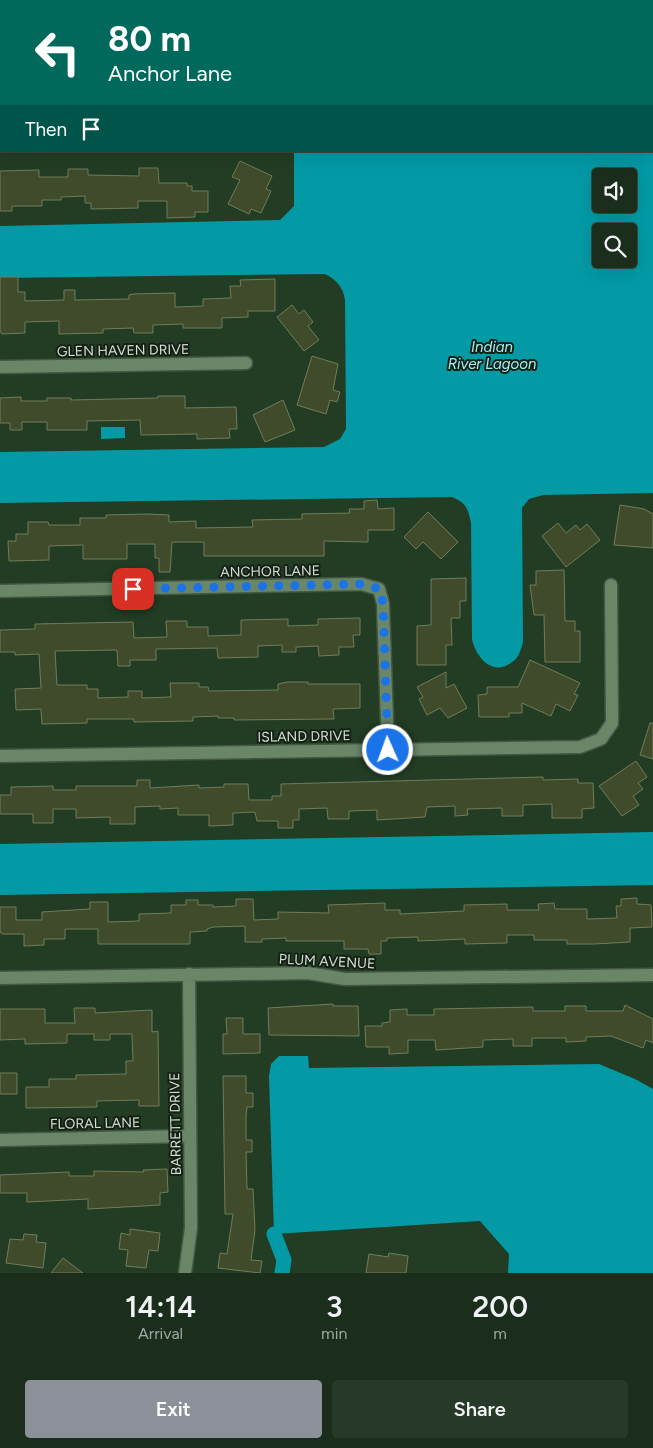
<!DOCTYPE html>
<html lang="en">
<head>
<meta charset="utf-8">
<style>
	:root { --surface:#1a2e1b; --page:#273a28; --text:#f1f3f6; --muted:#9fa8a3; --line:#384a3a; --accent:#8c9099 }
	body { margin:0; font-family:Figtree,sans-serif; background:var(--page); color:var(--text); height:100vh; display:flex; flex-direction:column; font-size:19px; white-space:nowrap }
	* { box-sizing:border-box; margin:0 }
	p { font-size:16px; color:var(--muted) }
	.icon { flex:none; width:28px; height:28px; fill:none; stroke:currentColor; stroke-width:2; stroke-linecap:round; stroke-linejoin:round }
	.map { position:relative; height:1273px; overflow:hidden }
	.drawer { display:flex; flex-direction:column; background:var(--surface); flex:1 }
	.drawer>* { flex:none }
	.top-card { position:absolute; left:0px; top:0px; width:654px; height:152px; box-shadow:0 5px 20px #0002,0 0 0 1px var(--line); background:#00695c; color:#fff; overflow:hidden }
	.controls { position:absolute; left:592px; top:168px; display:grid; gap:10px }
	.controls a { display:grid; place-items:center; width:45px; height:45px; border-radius:5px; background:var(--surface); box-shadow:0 5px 20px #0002,0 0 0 1px var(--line); font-size:25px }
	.pin { position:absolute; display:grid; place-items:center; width:42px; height:42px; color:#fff; margin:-21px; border-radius:10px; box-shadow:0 2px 8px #0006 }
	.me { position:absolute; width:55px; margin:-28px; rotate:358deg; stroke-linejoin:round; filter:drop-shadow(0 0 4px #0008) }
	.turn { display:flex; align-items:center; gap:18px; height:105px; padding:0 25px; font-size:22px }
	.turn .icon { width:65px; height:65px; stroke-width:2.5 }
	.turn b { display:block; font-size:35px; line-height:42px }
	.then { display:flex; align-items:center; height:48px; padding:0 25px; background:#0003; gap:10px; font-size:19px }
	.eta { display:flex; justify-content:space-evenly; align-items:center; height:85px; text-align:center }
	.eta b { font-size:30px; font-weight:600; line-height:35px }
	.primary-button { display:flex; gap:10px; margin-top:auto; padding:10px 25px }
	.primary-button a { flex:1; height:58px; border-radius:5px; background:var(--accent); color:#fff; font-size:20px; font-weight:600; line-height:58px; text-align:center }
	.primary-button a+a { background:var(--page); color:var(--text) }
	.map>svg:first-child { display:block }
	.water { fill:#039aa6; fill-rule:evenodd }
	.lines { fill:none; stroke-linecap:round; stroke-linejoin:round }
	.canal { stroke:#039aa6; stroke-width:15 }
	.building { fill:#3f4b2a; stroke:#707d5a }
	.minor-casing { stroke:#425842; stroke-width:15 }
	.minor { stroke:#6a8669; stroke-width:12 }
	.route { stroke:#1a73e8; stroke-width:9; stroke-dasharray:0 16.2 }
	.labels { text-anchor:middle; stroke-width:4; stroke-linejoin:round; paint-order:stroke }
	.street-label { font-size:14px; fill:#d1e0d0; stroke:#152015 }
	.water-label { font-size:15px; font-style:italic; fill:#a0f3fc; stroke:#152015 }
</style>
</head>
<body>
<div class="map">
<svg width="653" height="1273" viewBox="0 0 653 1273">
	<rect width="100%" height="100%" fill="#233d24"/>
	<path class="water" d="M0,0H533V1H1V43Z
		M653,87V493L543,495L529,499L522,508L523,642C521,649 519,658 512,662C493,677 476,658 472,639L471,523C468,508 466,503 452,497L0,503V452L324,447L340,439L346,429L345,300C343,287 337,280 325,274L0,278V226L280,220L294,206V151H652ZM601,176H629V204H601ZM601,231H629V259H601Z
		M101,427H125V438L101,439Z
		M653,832V885L0,895V844Z
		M279,1056H308L309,1068L599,1064L635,1079L653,1089V1273H508L509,1254L480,1221L274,1234L269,1076L271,1064Z"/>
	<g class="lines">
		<path class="canal" d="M274,1234L284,1260L282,1273"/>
	</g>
	<path class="building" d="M240,161L272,176L266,189L271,191L261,213L251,209L249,214L228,204L240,180L232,177Z
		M139,168H158L159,183H187V186H192V191H208V212H195V217L167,218V201H138V208L91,209V203H85V196L61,197V200H42V206H12V211H0V171L39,170V177H68V169H88V175L139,176Z
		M0,277H18V292H25V301L64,300V290H75V300L129,299V295L133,294L175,293V307L203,306V299L231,298L230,286H241L240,280L275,279V311H248V317L222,318V328H183V324L153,325V333H134L133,328L103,329V333L59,334V321L25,322V333L2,334L0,331Z
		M292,305L299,314L304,310L313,322L308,326L319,340L304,351L277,317Z
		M312,356L338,364L333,390L340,392L337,402L330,400L326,414L297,405Z
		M158,396H185V408L236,407L237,429H229L230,438L197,439V434L141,435L140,420L87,421V430H47V422H22V430H10V423H0V398L21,397V401H47V398H71V400L158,398Z
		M283,400L295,430L265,442L253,415Z
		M377,500L378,509L394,508V530H368V542L324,541V556H204V542H172L170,572H159V558H155V544H127V559H83V545L49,546V560L9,561L8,541H16V534H28V522H48L49,525H80V518H106V515L147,514L169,515V522L196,521V528L253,527L252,520L302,519V514L350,513L349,509H364V501Z
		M620,505L644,509L653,514V548L614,545Z
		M428,512L458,542L441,559L423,542L416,549L404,537Z
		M558,523L566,533L576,525L580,530L587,524L600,540L566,567L542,536Z
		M564,570L565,621H575V631H580V662H545L544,615H534L530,585H536V571Z
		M466,578V601H460V618H451L452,645H446V665H417V626L431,625V579Z
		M360,618V635H353L354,647H339V655L319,656L318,646L296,647V652H282V645L258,646V657L218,658L217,648L156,649V660H130V666H118L117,650L55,651L57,685H87V689H98V698L128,697V691H142V698L171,697L170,683H199V687H208L209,691L278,690V684L287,682H308V684H360V708L333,709L334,719L234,720V718H218V716L193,717V721L134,722V719H87V723L42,724L41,709L16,710L15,689L41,688L39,654L15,655V652H0V630L35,629V624L133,622L134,638L167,637L166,621H187V627H208V636L241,635V620L288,619V626L318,625V619Z
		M530,660L580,683L574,694L578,695L570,711L556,704L551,716L522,703V713H509V717H479L478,695L487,694V687H518Z
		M446,672V688L454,684L467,708L448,718L440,708L427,715L419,699L423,697L417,687Z
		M650,723H653V759L640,755Z
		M636,761L647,777L638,783L643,789L633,796L639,805L622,816L599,786Z
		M543,777V780L578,779V783H593L594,808L582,809V818H552V804L523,805V816H502V808L467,809L468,815L455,816V806L427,807L425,817L377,820V810L349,811V819H328L327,808L299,809V820H293V828H278V821H257L255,812L233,813V825L209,826V815H178V808L160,809V806L135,807V824H110V817L76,818V809H53V823H33V814H0V795H11V787L53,786V790H76V786H137V780H150V788L199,785V788L224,787V784H248L249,800H272V796H281V784Z
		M637,898V904L651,905L652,927L630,928V942L594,944H567V940H534V935H507V943L465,944V939L418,941V937L387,938V941H381V954H369L368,949H344V941H286V938L262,939V942H245V926L213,927L207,929V931L190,932V944H98V929H65V939H44V945L24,946V934H2L0,932V907H16V920H42V912L90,909V902H108V922L139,921V914L171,913V905H186V900H198V905H213V907L236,906V899H253L254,920L278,919V912L329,913L328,905L385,903V910H400V914L464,911V905L507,904V910H539L538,904L554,903L555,909H587V919L617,918L616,906H621V899Z
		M333,1004V1006H358L359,1036L269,1035L268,1008Z
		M625,1005L653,1019V1043L646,1040L643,1048L611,1036L586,1037V1041L566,1042V1038H532V1046H513V1039L483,1040V1047L436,1050L435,1040H408V1053L389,1054V1047H366L365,1026H382V1023L390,1022V1010L407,1009V1015H434V1009L533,1007V1011H565V1006H586V1011H623Z
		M74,1008H95V1013L152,1010V1032L158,1031L159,1106H139V1100L97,1101V1107L26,1108V1087H49V1079H76V1075L126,1074V1061H133L132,1034H110V1040H94V1034H67V1043L25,1044V1039L0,1040V1009H45V1023H75Z
		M226,1018H243V1034H260V1053L223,1054V1034H227Z
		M0,1073H17V1094H0Z
		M223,1076H246V1093H253V1107H247L246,1116V1140H252V1152H246L247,1189H253L255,1230L251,1260L262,1261L260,1273L218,1268L220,1253L227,1254L233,1214H225Z
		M167,1169L168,1192L160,1193V1205L88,1209V1199L27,1202V1193H0V1175L69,1172V1176H94V1171L144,1172L143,1170Z
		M130,1229L160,1233L158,1251L149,1250L146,1268L126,1266L128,1250L119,1249L121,1233L130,1235Z
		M24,1234L37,1235L36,1242L46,1243L43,1268L6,1263L10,1239L23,1240Z
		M389,1253L408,1256L406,1273H366L369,1254L388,1257Z
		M63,1258L83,1273H51Z"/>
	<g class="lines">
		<defs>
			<path id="minor" d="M0,138H1
				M0,367L246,363
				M0,591L361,584L379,589L383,604L388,750
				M0,756L580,747L601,739L612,723L611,585
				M0,978L308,973L345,979L653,975
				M0,1140L190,1136
				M185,1273L191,1228L189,974"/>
		</defs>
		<use href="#minor" class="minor-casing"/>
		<use href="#minor" class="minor"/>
	</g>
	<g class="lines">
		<path class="route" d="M133,589L361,584L380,589L383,604L388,750"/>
	</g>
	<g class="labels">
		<g class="street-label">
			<text transform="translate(123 350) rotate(-1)" y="5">GLEN HAVEN DRIVE</text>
			<text transform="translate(270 571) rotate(-1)" y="5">ANCHOR LANE</text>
			<text transform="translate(304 736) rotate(-1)" y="5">ISLAND DRIVE</text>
			<text transform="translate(327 961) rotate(3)" y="5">PLUM AVENUE</text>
			<text transform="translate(95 1123) rotate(-1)" y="5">FLORAL LANE</text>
			<text transform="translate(175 1124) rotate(-91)" y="5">BARRETT DRIVE</text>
		</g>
		<g class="water-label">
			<text x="492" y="352">Indian<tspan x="492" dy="17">River Lagoon</tspan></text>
		</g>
	</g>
</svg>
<div class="controls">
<a><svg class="icon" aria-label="sound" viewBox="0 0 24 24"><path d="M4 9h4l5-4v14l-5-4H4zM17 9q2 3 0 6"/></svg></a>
<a><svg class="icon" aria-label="search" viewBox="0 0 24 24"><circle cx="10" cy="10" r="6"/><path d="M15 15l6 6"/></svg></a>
</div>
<div class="pin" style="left:133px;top:589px;background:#d93025"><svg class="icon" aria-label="arrive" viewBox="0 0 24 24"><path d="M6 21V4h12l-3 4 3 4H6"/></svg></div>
<svg class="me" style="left:388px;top:750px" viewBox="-20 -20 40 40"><circle r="17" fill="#1a73e8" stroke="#fff" stroke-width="3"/><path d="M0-11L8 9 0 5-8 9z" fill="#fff"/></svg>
<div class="top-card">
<div class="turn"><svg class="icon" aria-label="left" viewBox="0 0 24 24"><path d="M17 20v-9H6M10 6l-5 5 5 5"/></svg><div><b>80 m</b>Anchor Lane</div></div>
<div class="then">Then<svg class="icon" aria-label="arrive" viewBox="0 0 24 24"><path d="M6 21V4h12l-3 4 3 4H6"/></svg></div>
</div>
</div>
<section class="drawer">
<div class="eta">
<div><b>14:14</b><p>Arrival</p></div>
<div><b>3</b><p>min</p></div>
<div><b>200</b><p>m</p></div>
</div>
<div class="primary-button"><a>Exit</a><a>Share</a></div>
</section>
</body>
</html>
